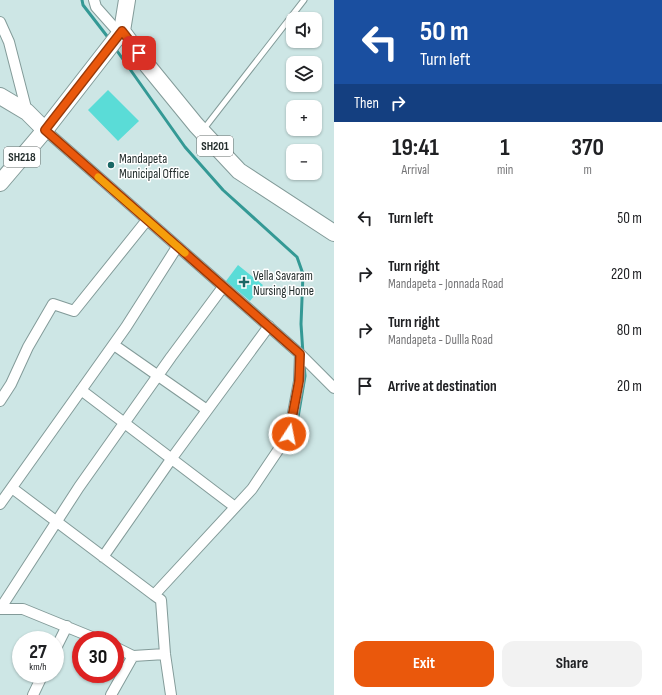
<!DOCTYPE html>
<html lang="en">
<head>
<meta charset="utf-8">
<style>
	:root { --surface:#fff; --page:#f2f2f2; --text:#202124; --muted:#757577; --accent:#ea580c }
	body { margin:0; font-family:"Sofia Sans Condensed",sans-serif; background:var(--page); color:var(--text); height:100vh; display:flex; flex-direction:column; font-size:15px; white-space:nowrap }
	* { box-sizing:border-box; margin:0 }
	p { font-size:13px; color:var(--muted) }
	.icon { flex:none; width:22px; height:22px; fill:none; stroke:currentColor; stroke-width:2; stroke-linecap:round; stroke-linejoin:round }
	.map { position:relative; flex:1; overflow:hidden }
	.side { display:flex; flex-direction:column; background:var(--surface); width:328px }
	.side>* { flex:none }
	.hud { background:#1a4fa0; color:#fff; overflow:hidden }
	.fabs { position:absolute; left:286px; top:12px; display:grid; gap:8px }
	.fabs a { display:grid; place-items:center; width:36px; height:36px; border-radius:8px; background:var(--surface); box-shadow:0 1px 3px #0004; font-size:20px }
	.speed { position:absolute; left:12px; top:631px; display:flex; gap:8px; font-size:20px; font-weight:700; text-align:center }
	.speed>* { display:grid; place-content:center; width:52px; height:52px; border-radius:50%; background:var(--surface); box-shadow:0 1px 3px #0004; line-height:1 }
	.speed small { font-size:10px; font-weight:400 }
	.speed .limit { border:6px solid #d22; background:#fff; color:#111 }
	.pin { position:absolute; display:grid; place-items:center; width:34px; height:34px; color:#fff; margin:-17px; border-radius:8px; box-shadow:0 2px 6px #0006 }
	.me { position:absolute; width:44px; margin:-22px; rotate:11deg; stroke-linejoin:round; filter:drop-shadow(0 0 3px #0008) }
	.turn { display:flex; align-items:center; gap:14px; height:84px; padding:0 20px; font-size:18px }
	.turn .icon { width:52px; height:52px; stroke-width:2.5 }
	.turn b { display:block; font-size:28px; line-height:34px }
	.then { display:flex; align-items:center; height:38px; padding:0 20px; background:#0003; gap:8px; font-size:15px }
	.eta { display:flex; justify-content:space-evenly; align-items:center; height:68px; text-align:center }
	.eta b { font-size:24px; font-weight:700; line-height:28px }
	.primary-button { display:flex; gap:8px; margin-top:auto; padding:8px 20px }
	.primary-button a { flex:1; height:46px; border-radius:12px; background:var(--accent); color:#fff; font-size:16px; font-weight:700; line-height:46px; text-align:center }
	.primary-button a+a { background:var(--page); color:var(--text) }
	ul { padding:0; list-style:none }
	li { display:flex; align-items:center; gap:12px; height:56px; padding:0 20px }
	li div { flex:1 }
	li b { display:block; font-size:15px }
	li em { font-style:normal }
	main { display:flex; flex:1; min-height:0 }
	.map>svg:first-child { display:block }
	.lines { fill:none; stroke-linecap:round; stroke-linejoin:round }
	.stream { stroke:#349995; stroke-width:3 }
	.building { fill:#5adcd7 }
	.service-casing { stroke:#839b99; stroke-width:7 }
	.minor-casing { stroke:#839b99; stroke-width:12 }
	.primary-casing { stroke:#839b99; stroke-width:18 }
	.service { stroke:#fff; stroke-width:5 }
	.minor { stroke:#fff; stroke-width:10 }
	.primary { stroke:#fff; stroke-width:16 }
	.route-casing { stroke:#983908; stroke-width:10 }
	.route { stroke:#ea580c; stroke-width:7 }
	.slow { stroke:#f59e0b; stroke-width:7 }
	.poi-dot { fill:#1a6765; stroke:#fff; stroke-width:1.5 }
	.labels { text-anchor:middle; stroke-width:3; stroke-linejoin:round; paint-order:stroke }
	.shield { fill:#fff; stroke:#656c6b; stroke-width:1 }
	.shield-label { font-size:12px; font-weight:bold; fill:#232d2c }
	.poi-label { font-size:13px; fill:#232d2c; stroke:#fff; text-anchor:start }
</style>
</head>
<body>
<main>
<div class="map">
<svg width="334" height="695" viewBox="0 0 334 695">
	<rect width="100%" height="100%" fill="#cde6e5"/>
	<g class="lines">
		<path class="stream" d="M82,0L83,5L110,40
			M115,48L185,147L223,190L297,257L303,274L301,324L303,354
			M296,429L305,376L304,365"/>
	</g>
	<path class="building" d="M108,90L139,121L118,141L88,110Z
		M238,265L263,285L250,301L226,281Z"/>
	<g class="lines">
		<defs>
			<path id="service" d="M203,130L304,0"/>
			<path id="minor" d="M94,0L96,7L120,34
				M0,22L9,42L27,112
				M45,130L300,354L334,388
				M114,345L207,410
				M81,390L235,507
				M0,401L11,384L28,347L53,304L74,311L147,220
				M12,488L154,595
				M0,504L126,327L177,247
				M103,557L172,458L269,326
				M0,609L79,487L171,357L223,287
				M0,609H23L99,640
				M115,647L133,656L165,654
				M55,650L67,626
				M33,695L43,674
				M111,695L133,656
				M171,695L165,654L161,600L154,595L252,489L289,434L299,381L300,354"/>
			<path id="primary" d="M122,31L147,65L196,125L239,171L334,233
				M0,96L27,112L45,130
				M0,183L45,130L122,31L127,0"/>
		</defs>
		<use href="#service" class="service-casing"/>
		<use href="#minor" class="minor-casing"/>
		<use href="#primary" class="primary-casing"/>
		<use href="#service" class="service"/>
		<use href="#minor" class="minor"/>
		<use href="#primary" class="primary"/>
	</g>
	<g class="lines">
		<defs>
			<path id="route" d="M139,53L122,31L45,130L300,354L299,381L289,434"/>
		</defs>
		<use href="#route" class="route-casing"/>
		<use href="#route" class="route"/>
		<path class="slow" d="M98,177L185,253"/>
	</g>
	<g class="poi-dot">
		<circle cx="111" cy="165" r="4"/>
		<path d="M242 276h4v4h4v4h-4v4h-4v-4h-4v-4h4z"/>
	</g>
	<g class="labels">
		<g class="shield">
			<rect x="197" y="136" width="36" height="20" rx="3"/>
			<rect x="4" y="147" width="36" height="20" rx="3"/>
		</g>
		<g class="shield-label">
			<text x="215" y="150">SH201</text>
			<text x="22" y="161">SH218</text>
		</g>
		<g class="poi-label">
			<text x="119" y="163">Mandapeta<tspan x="119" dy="15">Municipal Office</tspan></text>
			<text x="253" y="280">Vella Savaram<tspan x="253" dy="15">Nursing Home</tspan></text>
		</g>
	</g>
</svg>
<div class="fabs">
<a><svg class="icon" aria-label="sound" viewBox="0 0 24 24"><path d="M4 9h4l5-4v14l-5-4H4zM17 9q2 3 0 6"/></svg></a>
<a><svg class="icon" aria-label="layers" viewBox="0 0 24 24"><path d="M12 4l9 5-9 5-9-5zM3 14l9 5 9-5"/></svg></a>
<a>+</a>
<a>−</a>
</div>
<div class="speed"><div>27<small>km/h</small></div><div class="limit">30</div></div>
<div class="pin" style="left:139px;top:53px;background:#d93025"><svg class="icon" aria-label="arrive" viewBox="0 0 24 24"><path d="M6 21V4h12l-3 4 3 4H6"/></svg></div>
<svg class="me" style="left:289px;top:434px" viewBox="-20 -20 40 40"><circle r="17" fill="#ea580c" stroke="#fff" stroke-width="3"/><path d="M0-11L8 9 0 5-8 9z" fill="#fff"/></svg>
</div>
<section class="side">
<div class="hud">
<div class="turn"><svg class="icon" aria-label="left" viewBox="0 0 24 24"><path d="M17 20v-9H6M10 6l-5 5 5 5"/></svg><div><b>50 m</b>Turn left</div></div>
<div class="then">Then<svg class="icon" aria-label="right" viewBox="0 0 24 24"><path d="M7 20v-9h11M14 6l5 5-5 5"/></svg></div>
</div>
<div class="eta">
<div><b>19:41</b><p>Arrival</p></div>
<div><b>1</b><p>min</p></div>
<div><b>370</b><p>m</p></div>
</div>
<ul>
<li><svg class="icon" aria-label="left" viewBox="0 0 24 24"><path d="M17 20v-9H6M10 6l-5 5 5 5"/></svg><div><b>Turn left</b></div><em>50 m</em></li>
<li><svg class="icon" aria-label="right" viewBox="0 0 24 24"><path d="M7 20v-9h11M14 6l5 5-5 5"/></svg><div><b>Turn right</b><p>Mandapeta - Jonnada Road</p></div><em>220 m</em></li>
<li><svg class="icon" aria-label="right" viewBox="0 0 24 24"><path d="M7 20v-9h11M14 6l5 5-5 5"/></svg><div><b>Turn right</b><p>Mandapeta - Dullla Road</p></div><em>80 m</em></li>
<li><svg class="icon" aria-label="arrive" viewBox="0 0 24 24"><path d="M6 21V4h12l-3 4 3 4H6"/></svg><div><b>Arrive at destination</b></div><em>20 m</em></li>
</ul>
<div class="primary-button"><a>Exit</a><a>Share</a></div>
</section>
</main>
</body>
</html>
